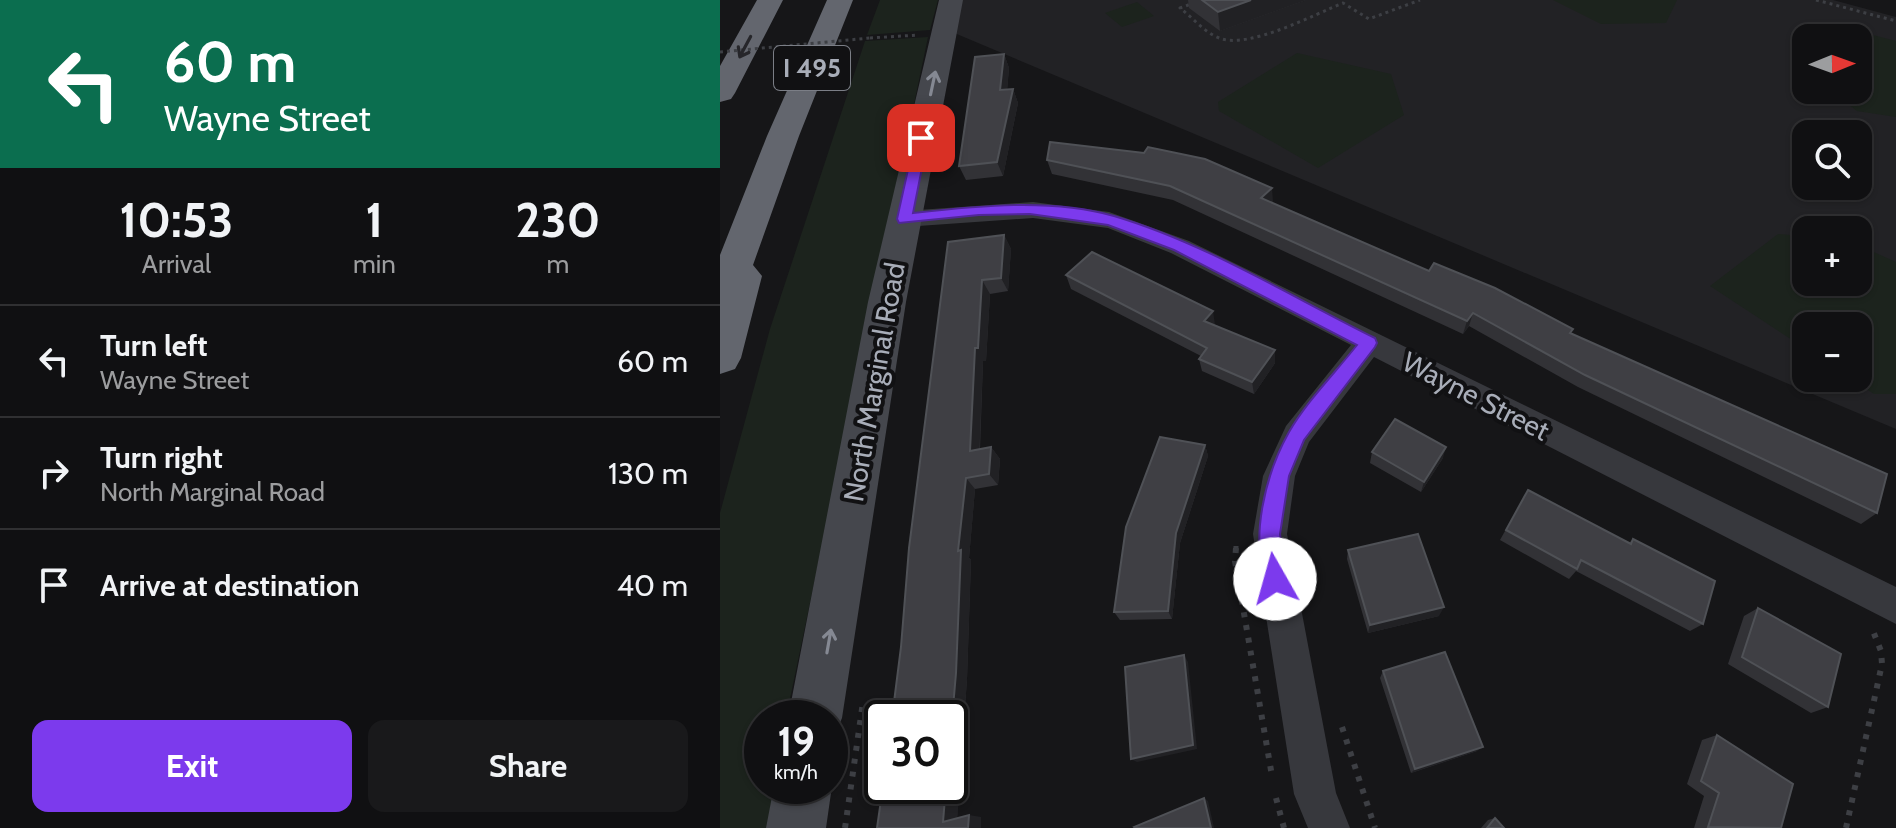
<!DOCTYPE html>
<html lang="en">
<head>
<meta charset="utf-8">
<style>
	:root { --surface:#101012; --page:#19191b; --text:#f1f3f6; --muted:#9c9d9f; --line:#303032; --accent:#7c3aed }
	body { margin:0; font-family:Cabin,sans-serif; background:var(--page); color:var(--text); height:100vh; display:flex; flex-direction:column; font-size:30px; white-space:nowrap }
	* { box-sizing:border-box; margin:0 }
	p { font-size:26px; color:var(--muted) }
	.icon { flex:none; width:44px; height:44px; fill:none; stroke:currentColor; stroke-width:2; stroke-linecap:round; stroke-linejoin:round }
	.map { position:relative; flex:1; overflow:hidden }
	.panel { display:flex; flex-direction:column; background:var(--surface); width:720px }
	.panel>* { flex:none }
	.guide { background:#0b6e4f; color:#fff; overflow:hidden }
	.needle { width:52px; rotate:89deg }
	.fabs { position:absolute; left:1072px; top:24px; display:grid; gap:16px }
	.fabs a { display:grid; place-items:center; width:80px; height:80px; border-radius:16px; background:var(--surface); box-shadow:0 2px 6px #0004,0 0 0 2px var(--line); font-size:40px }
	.speed { position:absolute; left:24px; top:700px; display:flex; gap:16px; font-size:40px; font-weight:700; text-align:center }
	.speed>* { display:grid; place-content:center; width:104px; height:104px; border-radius:50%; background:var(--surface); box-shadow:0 2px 6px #0004,0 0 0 2px var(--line); line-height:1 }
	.speed small { font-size:20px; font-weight:400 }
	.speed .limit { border:4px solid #111; border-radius:12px; background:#fff; color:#111 }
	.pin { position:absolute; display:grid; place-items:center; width:68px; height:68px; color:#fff; margin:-34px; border-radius:16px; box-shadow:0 4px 12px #0006 }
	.me { position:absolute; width:88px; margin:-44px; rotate:353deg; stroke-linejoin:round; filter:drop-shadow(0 0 6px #0008) }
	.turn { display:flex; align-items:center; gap:28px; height:168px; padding:0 32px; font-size:36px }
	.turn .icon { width:104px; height:104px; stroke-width:2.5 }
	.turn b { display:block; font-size:56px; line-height:68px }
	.eta { display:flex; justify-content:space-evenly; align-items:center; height:136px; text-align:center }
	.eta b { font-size:48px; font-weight:700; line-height:56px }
	.button { display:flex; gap:16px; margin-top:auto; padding:16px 32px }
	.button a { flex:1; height:92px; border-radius:16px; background:var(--accent); color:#fff; font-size:32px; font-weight:700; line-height:92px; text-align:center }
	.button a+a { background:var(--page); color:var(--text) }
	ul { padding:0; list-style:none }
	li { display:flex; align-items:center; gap:24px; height:112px; padding:0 32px; border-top:2px solid var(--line) }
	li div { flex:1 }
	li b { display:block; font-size:30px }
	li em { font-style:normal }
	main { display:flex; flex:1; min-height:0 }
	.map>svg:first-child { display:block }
	.built { fill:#222225; fill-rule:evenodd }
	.green { fill:#1c231d }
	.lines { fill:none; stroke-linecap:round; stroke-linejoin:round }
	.path-far2 { stroke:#3d3f44; stroke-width:3; stroke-dasharray:3 4; stroke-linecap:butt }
	.path-far1 { stroke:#3d3f44; stroke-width:5; stroke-dasharray:4 6; stroke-linecap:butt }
	.path { stroke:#3d3f44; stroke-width:6; stroke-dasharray:5 8; stroke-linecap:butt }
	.minor { fill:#37383d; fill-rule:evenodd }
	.secondary { fill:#45474d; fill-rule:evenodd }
	.motorway { fill:#63666e; fill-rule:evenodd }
	.path-bridge { stroke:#3d3f44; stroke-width:3; stroke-dasharray:3 4; stroke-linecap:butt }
	.wall { fill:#323236 }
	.shaded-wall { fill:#212124 }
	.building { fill:#3f3f44; stroke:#4f5156; stroke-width:2 }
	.oneway { stroke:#26262a }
	.oneway2 { stroke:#858993 }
	.route { fill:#7c3aed; stroke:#51269a; stroke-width:2 }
	.labels { text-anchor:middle; stroke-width:8; stroke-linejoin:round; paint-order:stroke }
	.shield { fill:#111113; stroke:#7b7e86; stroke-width:2 }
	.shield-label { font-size:26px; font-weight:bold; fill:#a8adb8 }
	.street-label { font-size:28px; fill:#a8adb8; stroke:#111113 }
</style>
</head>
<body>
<main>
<section class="panel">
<div class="guide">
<div class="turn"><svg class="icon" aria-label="left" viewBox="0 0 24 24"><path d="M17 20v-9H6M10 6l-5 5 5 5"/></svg><div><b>60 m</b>Wayne Street</div></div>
</div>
<div class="eta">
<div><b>10:53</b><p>Arrival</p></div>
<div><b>1</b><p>min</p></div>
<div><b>230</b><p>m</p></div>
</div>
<ul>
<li><svg class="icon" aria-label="left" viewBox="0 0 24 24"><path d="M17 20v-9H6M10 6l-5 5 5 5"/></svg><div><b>Turn left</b><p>Wayne Street</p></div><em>60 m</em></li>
<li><svg class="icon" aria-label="right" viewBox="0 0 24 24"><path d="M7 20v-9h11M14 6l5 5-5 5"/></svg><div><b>Turn right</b><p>North Marginal Road</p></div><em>130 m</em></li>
<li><svg class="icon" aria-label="arrive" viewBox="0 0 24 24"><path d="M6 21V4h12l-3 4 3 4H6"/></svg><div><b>Arrive at destination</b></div><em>40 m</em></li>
</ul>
<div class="button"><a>Exit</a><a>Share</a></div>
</section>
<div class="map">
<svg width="1176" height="828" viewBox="0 0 1176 828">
	<rect width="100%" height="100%" fill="#161618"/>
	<path class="built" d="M239,0H1113L1176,17V429L232,32ZM1086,38H1138V90H1086ZM1086,134H1138V186H1086ZM1086,230H1138V282H1086ZM1086,326H1138V378H1086Z"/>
	<path class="green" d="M160,0H218L210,30L147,35Z
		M833,0H957L946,23L881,24Z
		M417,2L434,16L402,27L385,13Z
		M1118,26L1176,41V117L1137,111L1110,90H1138V38H1110Z
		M208,37L66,718H42V786H54L47,828H0V513L50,329L145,41Z
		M577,53L671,74L684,115L598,168L499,111L498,102Z
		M1058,234L1086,236V282H1138V245L1176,262V394H1154L1130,378H1138V326H1086V349L990,286Z"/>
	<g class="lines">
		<path class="path-far2" d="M482,0L460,8C473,18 484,32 499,38C528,50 595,14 623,3L649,19L700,0
			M1096,0L1176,21
			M150,38L198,35"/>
		<path class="path-far1" d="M516,550V542"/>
		<path class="path" d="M516,548L515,561L552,776
			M622,727L655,828
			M556,798L564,828
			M125,828L143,702
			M1126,828L1162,664L1161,651L1153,631"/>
		<path class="minor" d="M313,202L389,212L469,241L1176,587V624L654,357L589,442L575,476L567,534L616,793L630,828H588L574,794L533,534L543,476L566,426L631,345L451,253L388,228L313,218L184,227L175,225L172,219L175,213L184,211Z"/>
		<path class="secondary" d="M219,0H243L186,302L122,718L114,737L110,739V718H68L148,302Z
			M110,782L112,786L106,828H46L54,786H110Z"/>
		<path class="motorway" d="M37,0H63L15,93L11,99L0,102V66Z
			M107,0H133L79,136L33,265L42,276L21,358L15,369L0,374V255L47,136Z"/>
		<path class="path-bridge" d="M0,52L150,38"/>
	</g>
	<path class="wall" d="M468,0H586L500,31L469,8Z
		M284,54L289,68L287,90L293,89L298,103L283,176L246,180L239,166Z
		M327,160L553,202L552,203L851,333L1157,513L1141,524L858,387L749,326L743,334L453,200L332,174Z
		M284,235L291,249L288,291L270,294L266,361H263L260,449L271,447L280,459L278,485L255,489L249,558L251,560L247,679L237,818L261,817V828H157L181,647L228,242Z
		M346,275L495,325L494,326L555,363L534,394L482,371L479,359L481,356L351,289Z
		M485,445L488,456L460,543L452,619L400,620L394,612Z
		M652,452L723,458L701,492L650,463Z
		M808,490L909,543L913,539L983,624L970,631L856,571L849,579L780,540Z
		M628,550L719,616L648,633L627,559Z
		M1038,608L1108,707L1091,713L1008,664L1024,616Z
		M663,671L757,751L691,773L660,678Z
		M997,735L1061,828H974L984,796L967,784L982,740Z
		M775,818L784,828H761L768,820Z"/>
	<path class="shaded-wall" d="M531,0H586L500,31L498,12Z
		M284,54L289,68L286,104L280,90Z
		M293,89L298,103L283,176L277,162Z
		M552,188L553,202L542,212L541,198Z
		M284,235L291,249L288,291L281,278Z
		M262,280L270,294L266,361H263L259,462L250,451L255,348Z
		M493,311L495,325L486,334L484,321Z
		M753,313L749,326L743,334L747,321Z
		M555,350V363L534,394L532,382Z
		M485,445L488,456L460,543L452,619L448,611L456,533Z
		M271,447L280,459L278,485L269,474Z
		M726,447L723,458L701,492L704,482Z
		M246,478L255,489L249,558L251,560L247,679L237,824L223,822L226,786H230V742L238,551Z
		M724,607L719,616L648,633L650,625Z
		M464,655L468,662L477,749L417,762L411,759Z
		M763,747L757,751L691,773L695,769Z
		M484,798L488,801L494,828H491Z
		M249,815L261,817V828H248Z"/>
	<path class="building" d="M482,0H531L498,12Z
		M284,54L280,90L293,89L277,162L239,166L255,57Z
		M330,142L424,153L428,147L485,159L552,188L541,198L709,271L714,263L775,288L853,329L850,333L1167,474L1157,513L865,375L753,313L747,321L450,186L327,160Z
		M284,235L281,278L262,280L258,348H255L250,451L271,447L269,474L246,478L238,551L241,550L236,673L230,742V718H172L181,647L189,548L228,242Z
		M372,252L493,311L484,321L555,350L532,382L479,359L487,348L346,275Z
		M675,419L726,447L704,482L652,452Z
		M440,437L485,445L456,533L448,611L394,612L406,527Z
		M808,490L911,544L913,539L995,581L983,624L861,560L857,569L786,530Z
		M698,534L724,607L650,625L628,550Z
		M1038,608L1121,654L1108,707L1022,657Z
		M725,652L763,747L695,769L663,671Z
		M464,655L473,745L411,759L405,667Z
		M997,735L1073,784L1061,828L988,827L999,793L981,781Z
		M163,786H226L223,822L249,815L248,828H157Z
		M484,798L491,828H415L414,827Z
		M775,818L784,828H767Z"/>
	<defs><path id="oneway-shaft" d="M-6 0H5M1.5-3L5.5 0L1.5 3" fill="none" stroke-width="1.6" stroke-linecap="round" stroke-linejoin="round" transform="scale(2)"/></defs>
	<use class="oneway" href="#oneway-shaft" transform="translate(25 47) rotate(118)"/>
	<g class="oneway2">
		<use href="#oneway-shaft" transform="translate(213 83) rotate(-78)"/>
		<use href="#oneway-shaft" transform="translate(109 641) rotate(-80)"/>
	</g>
	<path class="route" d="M201,134L208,138L193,213C257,206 331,198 394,216C485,243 570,296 655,338L657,343L655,347L584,440L569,476L560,534L566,579L563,586L555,589L548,586C528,540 546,473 569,432C587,401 615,373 637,345L454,250L388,225L310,214L259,215L179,223L177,219L195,138Z"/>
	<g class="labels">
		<rect class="shield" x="54" y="46" width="76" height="44" rx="6"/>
		<g class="shield-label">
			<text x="92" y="77">I 495</text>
		</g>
		<g class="street-label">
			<text transform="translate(154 382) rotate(-80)" y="10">North Marginal Road</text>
			<text transform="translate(756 396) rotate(27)" y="10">Wayne Street</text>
		</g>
	</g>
</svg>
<div class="fabs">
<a><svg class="needle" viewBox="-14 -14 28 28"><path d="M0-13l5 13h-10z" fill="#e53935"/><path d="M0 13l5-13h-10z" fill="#9c9d9f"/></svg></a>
<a><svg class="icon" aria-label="search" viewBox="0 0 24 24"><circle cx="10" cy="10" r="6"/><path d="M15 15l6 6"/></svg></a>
<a>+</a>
<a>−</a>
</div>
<div class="speed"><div>19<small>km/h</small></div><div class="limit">30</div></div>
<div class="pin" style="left:201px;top:138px;background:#d93025"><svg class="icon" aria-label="arrive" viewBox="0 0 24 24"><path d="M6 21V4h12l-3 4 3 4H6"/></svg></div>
<svg class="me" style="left:555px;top:579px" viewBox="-20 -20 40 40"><circle r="19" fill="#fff"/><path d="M0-13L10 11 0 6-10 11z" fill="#7c3aed"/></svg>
</div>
</main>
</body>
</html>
